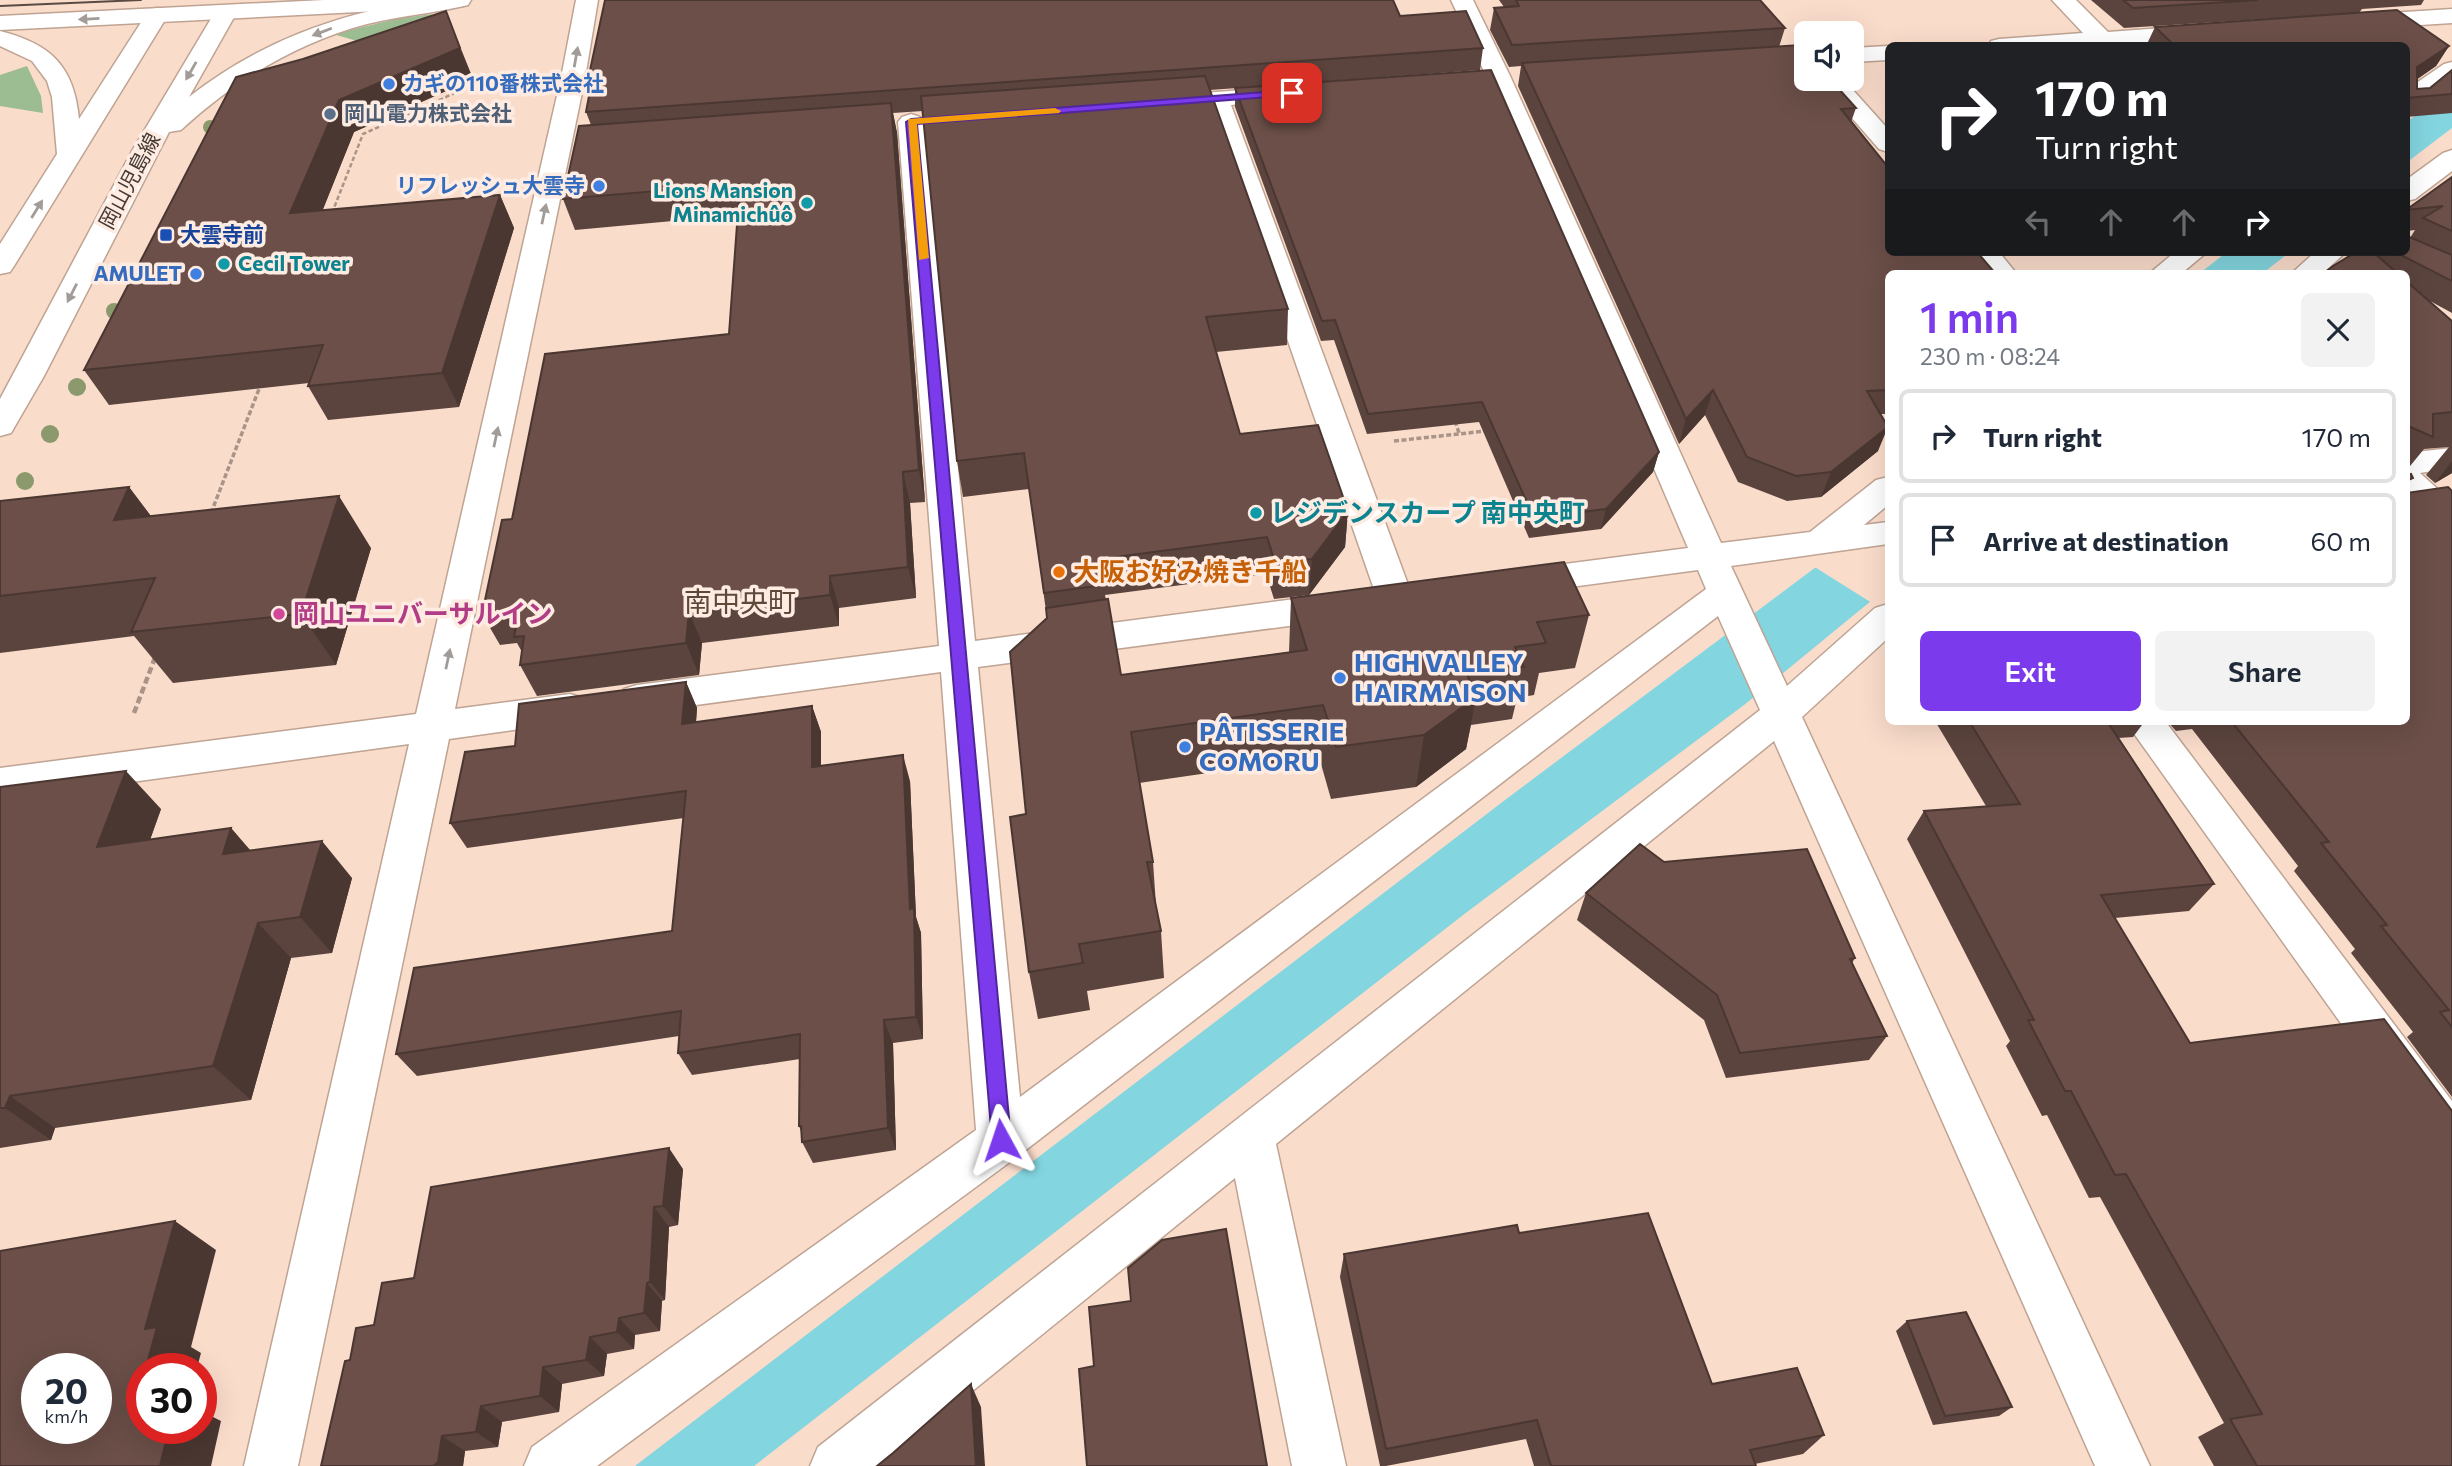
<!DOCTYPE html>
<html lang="en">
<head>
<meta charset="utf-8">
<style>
	:root { --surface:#fff; --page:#f2f2f3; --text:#1f2937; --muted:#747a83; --line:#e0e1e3; --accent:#7c3aed }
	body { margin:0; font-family:Commissioner,"Noto Sans JP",sans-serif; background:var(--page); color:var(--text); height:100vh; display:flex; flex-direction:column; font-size:26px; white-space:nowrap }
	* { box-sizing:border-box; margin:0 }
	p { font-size:23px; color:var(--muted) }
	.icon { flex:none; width:38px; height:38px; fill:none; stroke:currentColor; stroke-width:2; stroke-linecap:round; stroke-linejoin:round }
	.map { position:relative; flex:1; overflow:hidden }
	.drawer { position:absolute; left:1885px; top:270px; width:525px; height:455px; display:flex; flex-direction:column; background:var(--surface); border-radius:10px; box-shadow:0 7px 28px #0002 }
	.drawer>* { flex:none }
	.top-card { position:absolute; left:1885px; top:42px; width:525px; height:214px; border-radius:10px; box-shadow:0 7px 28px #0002; background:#202124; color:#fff; overflow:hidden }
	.fabs { position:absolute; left:1794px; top:21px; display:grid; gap:14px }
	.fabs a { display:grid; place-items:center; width:70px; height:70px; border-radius:10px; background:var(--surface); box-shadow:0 7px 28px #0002; font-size:35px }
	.speed { position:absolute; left:21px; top:1353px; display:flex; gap:14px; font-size:35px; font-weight:700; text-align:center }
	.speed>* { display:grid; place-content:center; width:91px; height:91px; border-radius:50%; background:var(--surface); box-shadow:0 7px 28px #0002; line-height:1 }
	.speed small { font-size:18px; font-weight:400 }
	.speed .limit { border:10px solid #d22; background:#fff; color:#111 }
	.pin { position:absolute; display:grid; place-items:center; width:60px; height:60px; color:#fff; margin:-30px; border-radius:14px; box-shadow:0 4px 10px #0006 }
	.me { position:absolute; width:77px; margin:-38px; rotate:355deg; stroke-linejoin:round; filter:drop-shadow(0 0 5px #0008) }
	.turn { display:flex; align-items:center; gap:24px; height:147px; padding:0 35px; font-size:32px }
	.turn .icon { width:91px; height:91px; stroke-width:2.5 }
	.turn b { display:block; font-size:49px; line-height:60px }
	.lanes { display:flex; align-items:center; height:66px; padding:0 35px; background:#0003; justify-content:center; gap:35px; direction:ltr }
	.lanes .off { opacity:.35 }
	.round { display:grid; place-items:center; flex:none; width:74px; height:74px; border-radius:10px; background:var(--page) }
	.head { display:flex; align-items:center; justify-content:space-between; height:119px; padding:0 35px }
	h1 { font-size:42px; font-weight:600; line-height:52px; color:var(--accent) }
	.button { display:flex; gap:14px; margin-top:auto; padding:14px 35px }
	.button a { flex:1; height:80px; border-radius:10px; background:var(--accent); color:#fff; font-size:28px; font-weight:600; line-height:80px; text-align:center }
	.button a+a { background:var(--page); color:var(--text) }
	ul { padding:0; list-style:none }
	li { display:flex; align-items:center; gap:21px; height:94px; margin:0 14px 10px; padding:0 21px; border:4px solid var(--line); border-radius:10px }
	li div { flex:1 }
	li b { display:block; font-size:26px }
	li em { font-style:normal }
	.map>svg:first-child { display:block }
	.green { fill:#9bbd91 }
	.water { fill:#83d5df }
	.pier { fill:#fadccb }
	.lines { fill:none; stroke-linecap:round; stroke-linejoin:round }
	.minor-casing { stroke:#bfa393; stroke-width:3 }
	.major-casing { stroke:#bfa393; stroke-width:3 }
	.highway-casing { stroke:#bfa393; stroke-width:3 }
	.path-far2 { stroke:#aa9487; stroke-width:2.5; stroke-dasharray:4.5 2.5; stroke-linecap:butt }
	.path-far1 { stroke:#aa9487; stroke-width:3.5; stroke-dasharray:5 2.5; stroke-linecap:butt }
	.path { stroke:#aa9487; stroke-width:4.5; stroke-dasharray:7 3.5; stroke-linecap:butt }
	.minor { fill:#fff; fill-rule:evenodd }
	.major { fill:#fff; fill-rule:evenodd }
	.highway { fill:#fff; fill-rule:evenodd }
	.tram { stroke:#594b44; stroke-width:2 }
	.tree { fill:#8b996c }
	.wall { fill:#5c443e }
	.shaded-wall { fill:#4b3732 }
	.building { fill:#6b4f48; stroke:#4b3732; stroke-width:2; fill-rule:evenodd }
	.oneway { fill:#a29c99 }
	.route { fill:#7c3aed; stroke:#51269a; stroke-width:2 }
	.slow { fill:#f59e0b }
	.shop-dot { fill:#3f7fe0; stroke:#feece2; stroke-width:2.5 }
	.service-dot { fill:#5c6f8a; stroke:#feece2; stroke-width:2.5 }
	.culture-dot { fill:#0f9aa8; stroke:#feece2; stroke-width:2.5 }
	.transit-dot { fill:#1a4fb4; stroke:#feece2; stroke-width:2.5 }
	.food-dot { fill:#e8710a; stroke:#feece2; stroke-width:2.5 }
	.hotel-dot { fill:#d1479c; stroke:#feece2; stroke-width:2.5 }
	.labels { text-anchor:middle; stroke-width:7; stroke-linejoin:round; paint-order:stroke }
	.far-shop-label { font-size:21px; font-weight:bold; fill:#366cbe; stroke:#feece2; text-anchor:end }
	.far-service-label { font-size:21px; font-weight:bold; fill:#4e5e75; stroke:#feece2; text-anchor:start }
	.far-street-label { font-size:21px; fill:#453933; stroke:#feece2 }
	.far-culture-label { font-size:21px; font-weight:bold; fill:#0d838f; stroke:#feece2; text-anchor:end }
	.far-transit-label { font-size:21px; font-weight:bold; fill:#164399; stroke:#feece2; text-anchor:start }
	.culture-label { font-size:26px; font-weight:bold; fill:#0d838f; stroke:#feece2; text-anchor:start }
	.food-label { font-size:26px; font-weight:bold; fill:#c56008; stroke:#feece2; text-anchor:start }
	.hotel-label { font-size:26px; font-weight:bold; fill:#b23c85; stroke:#feece2; text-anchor:start }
	.shop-label { font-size:26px; font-weight:bold; fill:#366cbe; stroke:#feece2; text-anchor:start }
	.neighbourhood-label { font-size:28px; fill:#5f4739; stroke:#feece2 }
</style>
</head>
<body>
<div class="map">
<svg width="2452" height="1466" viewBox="0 0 2452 1466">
	<rect width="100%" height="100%" fill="#fadccb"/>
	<path class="green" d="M433,14L371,45L333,34L401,18Z
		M27,66L41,96L43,113L0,106V75Z"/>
	<path class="water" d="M2452,91V128L2406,163V122Z
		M2227,252H2290L2263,273H2200Z
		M1888,513V587L1744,705L1467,912L754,1466H635L1505,800Z"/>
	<path class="pier" d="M1888,510V590L1872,603L1813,566Z"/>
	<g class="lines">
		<defs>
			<path id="minor" d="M576,0H598L585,78L455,709L570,694L583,698L589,708L583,718L570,722L449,739L298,1466H244L409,744L0,800V768L416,714L561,78Z
				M1451,0H1473L1511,78L1721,543L1810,532L1876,480L1888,477V505L1864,525L1888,522V544L1731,566L1787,686L1875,608L1888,604V638L1802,717L2150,1466H2095L1774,741L1276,1144L1346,1466H1292L1235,1178L880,1466H810L818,1447L1760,710L1718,616L1018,1156L597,1466H524L532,1447L976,1130L941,672L637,713L624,709L618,699L624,689L637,685L939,646L898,122L902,117L911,114L920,117L924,122L975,641L1341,593L1354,597L1359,606L1354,615L1341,619L978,667L1020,1097L1706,589L1698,570L1518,594L1506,591L1500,582L1506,573L1518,570L1688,548L1487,78Z
				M2052,0H2076L2108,32L2203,25L2211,27L2215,32L2211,37L2203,39L2120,46H1988L1991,41L1999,39L2083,33Z
				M2452,9V23L2357,29L2349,27L2346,22L2349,17L2357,15Z
				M1888,46V60L1852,62V48Z
				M2452,62V80L2415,106L2406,108V90L2444,64Z
				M1818,79H1843L1888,129V152L1879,149Z
				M1285,87L1294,89L1297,94L1294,99L1231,105L1413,598L1408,607L1395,611L1382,607L1377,598L1207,107L1160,110L1151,108L1148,103L1151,98L1160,96Z
				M2452,150V171L2415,199L2406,201V180L2443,153Z
				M1970,252H1999L2016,273H1987Z
				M2175,252H2207L2182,273H2150Z
				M2315,252H2346L2323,273H2292Z
				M2452,448V468L2420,473L2452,502V532L2440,529L2406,497V453Z
				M2125,721H2165L2452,1101V1161L2435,1155Z"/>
			<path id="major" d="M422,0H471L468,5C435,13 400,16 367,24C296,43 234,81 181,130L169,132L44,376L11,433L0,436V399L132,151L218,7H234L237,12L189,97C259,42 335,15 422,0Z
				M157,8L165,10L168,15L14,266L10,272L0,274V244L57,154L52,97L47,81L32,61L0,46V31C51,44 74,66 79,119L149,10Z"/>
			<path id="highway" d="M324,0H469L466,5L458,7L0,30V16Z"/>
		</defs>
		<use href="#minor" class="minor-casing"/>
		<use href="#major" class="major-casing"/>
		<use href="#highway" class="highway-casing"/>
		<path class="path-far2" d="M332,213L363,134L484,80L524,77"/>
		<path class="path-far1" d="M1455,421L1459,433
			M1394,441L1486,431
			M211,513L261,384"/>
		<path class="path" d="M134,713L156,655"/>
		<use href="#minor" class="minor"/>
		<use href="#major" class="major"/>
		<use href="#highway" class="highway"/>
		<path class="tram" d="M0,6L141,0"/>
	</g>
	<g class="tree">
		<circle cx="210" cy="127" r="7"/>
		<circle cx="114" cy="311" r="8"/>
		<circle cx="77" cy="387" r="9"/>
		<circle cx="50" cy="434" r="9"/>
		<circle cx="25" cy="481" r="9"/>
	</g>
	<path class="wall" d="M1499,0H1760L1785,28L1779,47L1856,108L1851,122L1888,273V414H1881L1878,451L1821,497L1787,501L1738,482L1705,415L1679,444L1518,86L1521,66L1509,67L1490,30L1494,8L1504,7Z
		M2091,0H2424L2421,5L2362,9L2359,13L2124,28Z
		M2397,10L2449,46L2436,66L2417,79V89L2430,88L2452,70V113L2406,117V46H2146L2155,27Z
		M446,11L473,79L354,132L322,211L500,195L514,228L459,407L328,420L308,386L309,383L109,405L84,370L303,59Z
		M1400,16L1483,48L1480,70L1210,90L1288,309L1287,345L1216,352L1240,434L1348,511L1345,547L1309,595L1274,599L1266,574L1105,595L1121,675L1289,652L1291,598L1589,615L1575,668L1539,673L1534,695L1517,698L1512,719L1471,725L1466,749L1416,787L1331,799L1319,757L1139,783L1153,862L1156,905L1161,931L1164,978L1087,991L1090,1010L1038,1019L1029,972L1026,814L1047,618L1029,489L963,497L957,461L923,111L893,113L897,133L925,502L910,503L916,598L839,608V626L702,643L699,675L537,696L520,665L522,652L517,643L500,645L482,614L512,519L729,334L738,215L575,230L563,199L591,125L586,112L591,83L589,75Z
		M1235,88L1659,452L1653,472L1601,529L1529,538L1479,422L1367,434L1334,340L1321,341L1235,107Z
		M2452,177V313L2430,301L2452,321V473L2435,483L2426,475L2449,447L2424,449L2406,471V273H2324L2376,252H2406L2410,238L2415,230L2406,231V209Z
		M129,487L151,516L371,548L336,665L173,683L134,636L0,653V501Z
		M2452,491V1097L2407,1037L2413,1032L2351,953L2355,949L2294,871L2298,866L2192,729L2176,731L2167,721H2406Z
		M686,682L697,708L696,722L812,706L821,732V766L910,781L916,917L921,933L923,1039L893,1043L896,1150L813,1163L802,1142L801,1131L799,1126L800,1059L692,1075L678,1053L679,1036L417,1076L396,1054L672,931L684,818L467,848L450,823L515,746Z
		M1935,721H2145L2133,737L2118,738L2214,884L2189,911L2115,918L2190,1043L2452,1466H2214L2198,1437L2224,1423L2100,1197L2089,1198L2047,1115L2042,1116L2006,1046L2010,1041L1907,839L1924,811L1986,806Z
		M0,787L161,809L150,840L231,828L250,851L352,878L332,953L291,958L251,1100L55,1128L51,1140L0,1148Z
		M1664,862L1855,958L1852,963L1887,1036L1869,1060L1726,1078L1704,1020L1577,920L1586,893Z
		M683,1169L678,1225L669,1227L665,1300L662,1301L660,1331L635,1335L634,1349L607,1354L604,1376L562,1384L559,1412L502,1422L498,1447L465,1451L463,1466L350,1360L414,1278Z
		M1519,1233L1712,1384L1824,1435L1803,1454L1755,1464L1756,1466H1534L1526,1439L1386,1466H1380L1340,1277L1344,1254Z
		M1907,1321L2012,1407L1999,1416L1933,1425L1896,1331Z"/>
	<path class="shaded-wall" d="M2449,46L2436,66L2406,87L2417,67Z
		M460,48L473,79L354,132L308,247L290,213L339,100Z
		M891,103L897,133L925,502L919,470Z
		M500,195L514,228L459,407L442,373Z
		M1713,390L1705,415L1679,444L1686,419Z
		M1888,427L1878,451L1821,497L1831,472Z
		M1659,452L1653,472L1601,529L1606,509Z
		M2452,461V473L2435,483Z
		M903,472L910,503L916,598L908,567Z
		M129,487L167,538L114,520Z
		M339,496L371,548L336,665L301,614Z
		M1348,511L1345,547L1309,595L1312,559Z
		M830,576L839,608V626L830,595Z
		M689,612L702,643L699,675L686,643Z
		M686,682L697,708L694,749L682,724Z
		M1476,697L1466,749L1416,787L1424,735Z
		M812,706L821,732V793L812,767Z
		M903,755L910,781L916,917L921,933L923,1039L916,1017Z
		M126,771L161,809L134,884L97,847Z
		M231,828L264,866L223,854Z
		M322,841L352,878L332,953L300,917Z
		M258,923L291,958L251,1100L213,1066Z
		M884,1020L893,1043L896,1150L888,1128Z
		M10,1096L55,1128L51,1140L5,1108Z
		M669,1148L683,1169L678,1225L663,1206Z
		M654,1207L669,1227L665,1300L650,1282Z
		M175,1221L216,1250L191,1347L201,1353L197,1368H146L145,1329Z
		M647,1283L662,1301L660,1331L644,1313Z
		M619,1318L635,1335L634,1349L617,1332Z
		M590,1337L607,1354L604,1376L586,1360Z
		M543,1367L562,1384L559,1412L540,1396Z
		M971,1384L981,1407L985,1466H976Z
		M142,1385V1408L136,1405Z
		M481,1406L502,1422L498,1447L476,1432Z
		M201,1411L221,1421L211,1466H160L169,1428H201Z
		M442,1436L465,1451L463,1466H433Z"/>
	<path class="building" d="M605,0H1393L1400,16L1466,11L1483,48L586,112L593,75H589Z
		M1516,0H1760L1785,28L1512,45L1494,8L1519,6Z
		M2123,0H2258L2133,8Z
		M2397,10L2449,46L2417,67V89L2430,88L2452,70V94L2406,98V46H2175L2155,27Z
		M446,11L460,48L339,100L290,213L500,195L442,373L308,386L323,345L84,370L236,77L303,59Z
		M1801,45L1806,52V79H1830L1856,108L1841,109L1888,167V252H1977L1995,273H1888V390L1867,391L1888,427L1831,472L1796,476L1747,457L1713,390L1686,419L1522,63Z
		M1491,70L1659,452L1606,509L1534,518L1482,402L1368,414L1335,320L1322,321L1235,88Z
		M1205,76L1288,309L1206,317L1240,434L1318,425L1348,511L1312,559L1275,563L1267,537L1100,559L1104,585L1044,593L1024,453L957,461L921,96Z
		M891,103L919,470L903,472L908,567L830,576V595L689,612L686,643L520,665L524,636L514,637L519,610L482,614L502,520L512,519L545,354L729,334L740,184L563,199L579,126Z
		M2452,177V231L2423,218L2443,206L2406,210Z
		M2406,234L2409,237L2452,255V281L2395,252H2406Z
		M2356,252H2373L2397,273H2324L2333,266Z
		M2406,281L2452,321V412L2433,414V437L2406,425Z
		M2411,474L2413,478L2406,481V475Z
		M129,487L114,520L339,496L301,614L131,632L155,578L0,596V501Z
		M2448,487L2452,491V1027L2440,1012L2449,1010L2381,926L2387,925L2321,843L2329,842L2231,721H2406V493Z
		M1564,562L1589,615L1537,622L1546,643L1515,647L1524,667L1467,674L1476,697L1424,735L1336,747L1323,705L1131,732L1153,862H1147L1161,931L1079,944L1083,963L1029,972L1010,817L1026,814L1010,652L1047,618L1046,608L1108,599L1121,675L1307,650L1291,598Z
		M686,682L682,724L812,706V767L903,755L910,909L914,908L916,1017L884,1020L888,1128L802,1142L801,1126H799L800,1034L678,1053L681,1011L396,1054L414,968L672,931L686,791L450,823L465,752L515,746L519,704Z
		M1969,721H2107L2214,884L2101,895L2190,1043L2384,1019L2452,1111V1466H2257L2230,1419L2262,1414L2126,1174L2115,1175L2071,1091H2065L2028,1020H2034L1924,811L2020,804Z
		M126,771L97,847L231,828L223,854L322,841L300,917L258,923L213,1066L10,1096L5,1108H0V787Z
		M1640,844L1664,862L1807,849L1855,958L1850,959L1887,1036L1740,1053L1717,995L1586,893Z
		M669,1148L663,1206L654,1207L650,1282L647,1283L644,1313L619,1318L617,1332L590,1337L586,1360L543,1367L540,1396L481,1406L476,1432L442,1436L438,1462L433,1466H321L345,1361L350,1360L356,1328L374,1325L382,1283L414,1278L431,1187Z
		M1648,1213L1712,1384L1797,1368L1824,1435L1750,1450L1756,1466H1551L1537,1420L1386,1449L1344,1254L1517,1225L1519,1233Z
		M175,1221L145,1329L157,1327L146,1368H142V1385L136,1405L142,1404V1428H169L160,1466H0V1251ZM37,1368H96V1428H37Z
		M1226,1229L1267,1466H1087L1079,1369L1094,1366L1089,1307L1131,1301L1128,1268L1162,1240Z
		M1966,1312L2012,1407L1945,1416L1907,1321Z
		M971,1384L976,1466H877L893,1453Z"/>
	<defs><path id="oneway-solid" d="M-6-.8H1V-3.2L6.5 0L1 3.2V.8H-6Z" transform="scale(1.75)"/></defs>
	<g class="oneway">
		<use href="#oneway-solid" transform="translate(89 19) rotate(177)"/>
		<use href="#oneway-solid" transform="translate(322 32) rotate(159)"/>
		<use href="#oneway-solid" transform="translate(576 57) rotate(-80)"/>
		<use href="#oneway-solid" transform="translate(191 71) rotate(120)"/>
		<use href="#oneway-solid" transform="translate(37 209) rotate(-58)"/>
		<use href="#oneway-solid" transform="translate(544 214) rotate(-78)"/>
		<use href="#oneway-solid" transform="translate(72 293) rotate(117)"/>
		<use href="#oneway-solid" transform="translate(496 437) rotate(-78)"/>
		<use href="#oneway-solid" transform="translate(448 659) rotate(-78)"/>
	</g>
	<path class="route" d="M1292,90L1297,93L1296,95L917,124L1011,1140L1008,1147L1001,1149L994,1147L992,1140L906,122L911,119Z"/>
	<path class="slow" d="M1055,108L1061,111L1059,113L917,124L929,258L919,260L908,119Z"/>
	<g class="shop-dot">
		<circle cx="389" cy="84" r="7"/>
		<circle cx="599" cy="186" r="7"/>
		<circle cx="196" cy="274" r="7"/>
		<circle cx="1340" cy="678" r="7"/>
		<circle cx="1185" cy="747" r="7"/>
	</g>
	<circle class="service-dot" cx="330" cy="114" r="7"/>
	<g class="culture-dot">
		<circle cx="807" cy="203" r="7"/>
		<circle cx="224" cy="264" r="7"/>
		<circle cx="1256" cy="513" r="7"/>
	</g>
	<rect class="transit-dot" x="159" y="228" width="14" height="14" rx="3.5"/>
	<circle class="food-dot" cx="1059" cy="572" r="7"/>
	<circle class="hotel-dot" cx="279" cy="614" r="7"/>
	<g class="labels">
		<g class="far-shop-label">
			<text x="403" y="91" text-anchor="start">カギの110番株式会社</text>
			<text x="585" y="193">リフレッシュ大雲寺</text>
			<text x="182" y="281">AMULET</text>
		</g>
		<g class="far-service-label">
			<text x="344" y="121">岡山電力株式会社</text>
		</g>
		<g class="far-street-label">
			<text transform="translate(130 181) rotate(-62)" y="7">岡山児島線</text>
		</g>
		<g class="far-culture-label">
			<text x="793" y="198">Lions Mansion<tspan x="793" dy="24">Minamichûô</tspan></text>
			<text x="238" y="271" text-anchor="start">Cecil Tower</text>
		</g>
		<g class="far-transit-label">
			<text x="180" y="242">大雲寺前</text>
		</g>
		<g class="culture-label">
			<text x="1270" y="522">レジデンスカープ 南中央町</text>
		</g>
		<g class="food-label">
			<text x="1073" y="581">大阪お好み焼き千船</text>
		</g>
		<g class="hotel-label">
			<text x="293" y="623">岡山ユニバーサルイン</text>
		</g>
		<g class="shop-label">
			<text x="1354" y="672">HIGH VALLEY<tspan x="1354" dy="30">HAIRMAISON</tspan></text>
			<text x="1199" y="741">PÂTISSERIE<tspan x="1199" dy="30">COMORU</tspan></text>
		</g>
		<g class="neighbourhood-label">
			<text x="740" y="612">南中央町</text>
		</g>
	</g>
</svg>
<div class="fabs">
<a><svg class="icon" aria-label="sound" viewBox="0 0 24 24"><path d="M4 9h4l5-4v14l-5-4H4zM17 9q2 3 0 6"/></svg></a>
</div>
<div class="speed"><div>20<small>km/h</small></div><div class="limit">30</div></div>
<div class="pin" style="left:1292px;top:93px;background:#d93025"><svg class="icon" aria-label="arrive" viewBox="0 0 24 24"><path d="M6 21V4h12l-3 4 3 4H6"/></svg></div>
<svg class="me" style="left:1001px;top:1140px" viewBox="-20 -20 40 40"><path d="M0-17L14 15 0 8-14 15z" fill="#7c3aed" stroke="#fff" stroke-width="4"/></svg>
<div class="top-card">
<div class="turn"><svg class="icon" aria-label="right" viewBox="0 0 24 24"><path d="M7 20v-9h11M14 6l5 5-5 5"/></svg><div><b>170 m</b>Turn right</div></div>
<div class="lanes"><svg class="icon off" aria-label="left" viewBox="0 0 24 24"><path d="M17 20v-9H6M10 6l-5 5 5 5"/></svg><svg class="icon off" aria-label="ahead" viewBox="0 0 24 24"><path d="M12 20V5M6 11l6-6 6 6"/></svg><svg class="icon off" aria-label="ahead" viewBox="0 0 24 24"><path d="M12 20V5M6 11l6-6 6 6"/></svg><svg class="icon" aria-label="right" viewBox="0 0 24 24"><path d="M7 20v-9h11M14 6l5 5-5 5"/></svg></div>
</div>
<section class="drawer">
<div class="head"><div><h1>1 min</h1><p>230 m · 08:24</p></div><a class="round"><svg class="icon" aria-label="close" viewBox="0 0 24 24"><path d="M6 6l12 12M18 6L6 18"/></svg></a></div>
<ul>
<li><svg class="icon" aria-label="right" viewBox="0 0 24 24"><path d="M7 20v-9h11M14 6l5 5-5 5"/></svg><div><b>Turn right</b></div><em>170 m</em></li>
<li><svg class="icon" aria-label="arrive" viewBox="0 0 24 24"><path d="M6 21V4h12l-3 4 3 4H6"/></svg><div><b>Arrive at destination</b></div><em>60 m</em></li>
</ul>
<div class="button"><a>Exit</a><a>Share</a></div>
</section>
</div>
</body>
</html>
